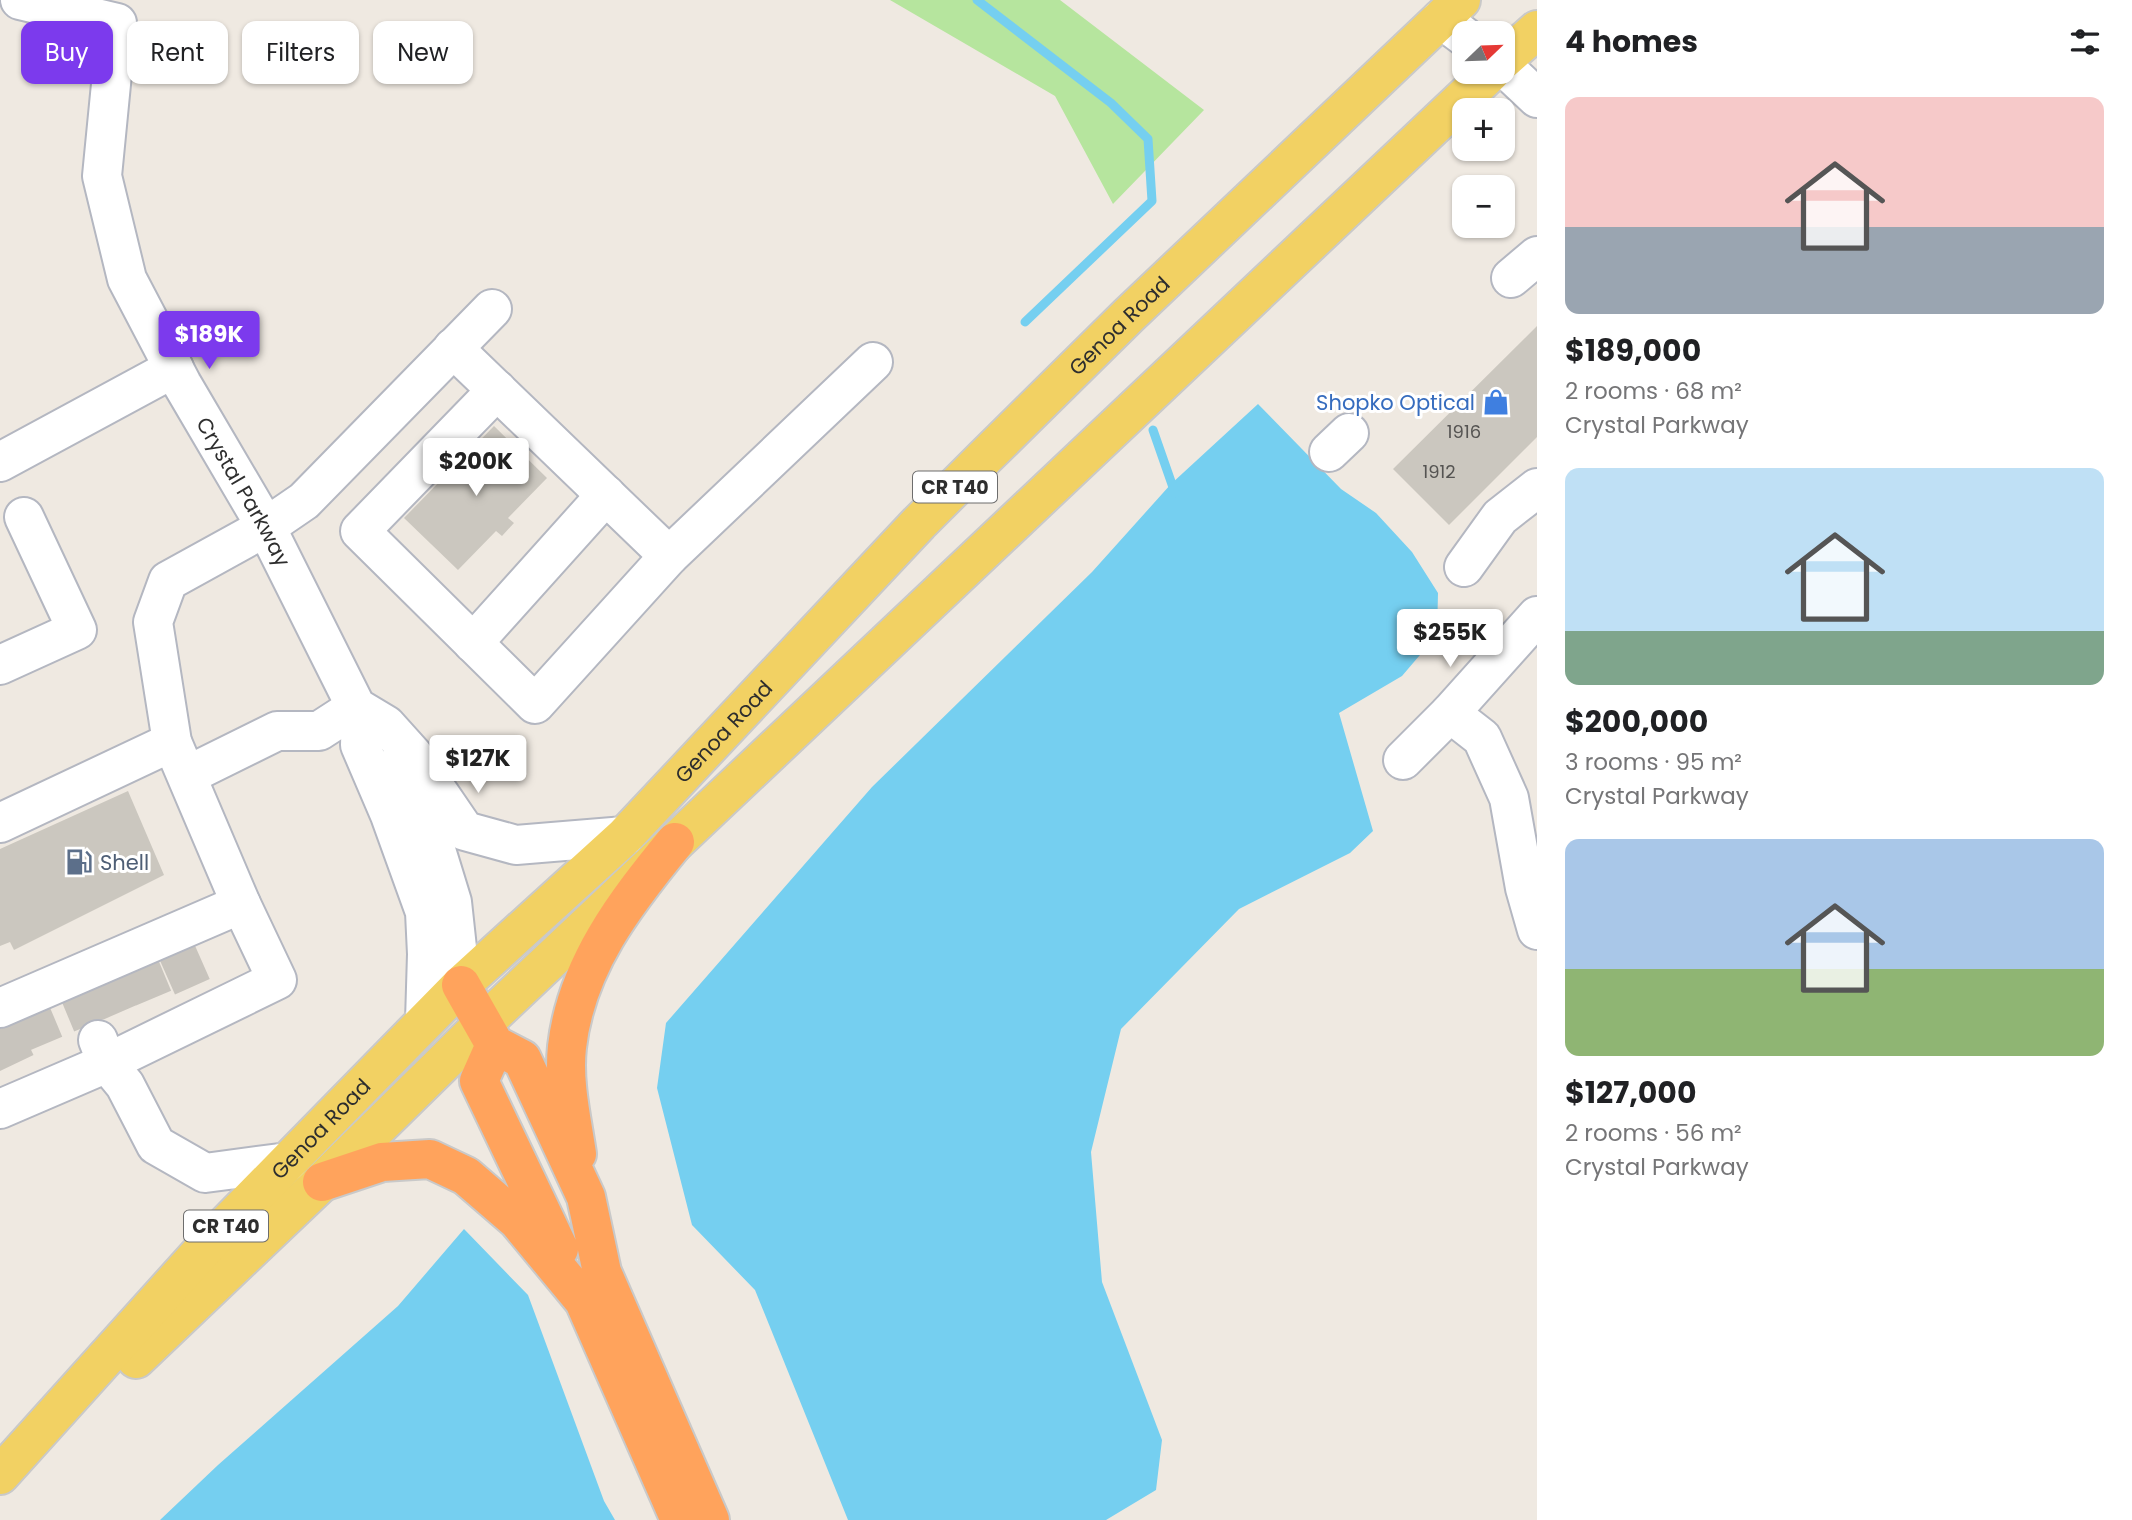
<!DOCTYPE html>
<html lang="en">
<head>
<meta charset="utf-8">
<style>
  :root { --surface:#fff; --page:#f6f6f6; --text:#202124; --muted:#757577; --accent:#7c3aed }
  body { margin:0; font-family:Poppins,sans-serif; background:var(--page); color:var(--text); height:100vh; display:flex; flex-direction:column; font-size:26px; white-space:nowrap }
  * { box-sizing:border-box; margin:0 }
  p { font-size:23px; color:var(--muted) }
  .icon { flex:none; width:38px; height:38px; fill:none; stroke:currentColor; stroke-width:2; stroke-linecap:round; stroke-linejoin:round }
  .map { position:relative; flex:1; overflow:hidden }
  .sheet { display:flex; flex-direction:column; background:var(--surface); width:595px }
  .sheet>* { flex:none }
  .guide { position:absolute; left:21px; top:21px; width:665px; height:63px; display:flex; gap:14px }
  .needle { width:46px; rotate:67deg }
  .buttons { position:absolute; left:1452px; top:21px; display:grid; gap:14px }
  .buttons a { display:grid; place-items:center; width:63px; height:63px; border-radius:14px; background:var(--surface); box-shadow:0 2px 5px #0004; font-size:35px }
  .price { position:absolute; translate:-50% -60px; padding:0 16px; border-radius:7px; background:#fff; color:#222; font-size:23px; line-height:46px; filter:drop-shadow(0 2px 4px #0008) }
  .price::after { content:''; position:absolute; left:50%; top:42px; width:21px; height:16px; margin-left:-10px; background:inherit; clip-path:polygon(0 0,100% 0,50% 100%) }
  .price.current { background:var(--accent); color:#fff }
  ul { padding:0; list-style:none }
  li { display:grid; align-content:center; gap:14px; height:371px; padding:0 28px }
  li span { display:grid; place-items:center; height:217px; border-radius:14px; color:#555 }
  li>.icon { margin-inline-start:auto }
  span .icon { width:126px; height:126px; fill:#fffc; stroke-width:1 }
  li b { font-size:30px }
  h2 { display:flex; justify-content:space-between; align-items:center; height:84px; padding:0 28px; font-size:30px }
  .chip { padding:0 24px; border-radius:14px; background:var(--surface); box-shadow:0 2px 5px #0004; font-size:24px; line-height:63px }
  .chip.current { background:var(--accent); color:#fff }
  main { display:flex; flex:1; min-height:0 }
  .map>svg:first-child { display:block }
</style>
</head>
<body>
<main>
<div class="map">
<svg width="1537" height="1520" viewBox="0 0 1537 1520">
  <rect width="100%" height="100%" fill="#efe9e1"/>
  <path fill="#b6e59e" d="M890 0H1060L1204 110 1113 204 1055 96Z"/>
  <path fill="#75cff0" d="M1258 404 1341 489 1376 513 1412 552 1438 593 1437 635 1402 676 1339 713 1373 831 1350 853 1239 909 1121 1029 1091 1152 1102 1282 1162 1440 1156 1490 1106 1520H848L755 1290 692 1225 657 1088 666 1023 872 787 1092 572 1171 484Z
    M464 1229 528 1295 604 1501 615 1520H160L218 1465 398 1306Z"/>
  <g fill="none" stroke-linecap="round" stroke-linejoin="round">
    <path stroke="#75cff0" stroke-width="9" d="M977 0 1111 103 1148 139 1152 201 1025 322
      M1153 430 1175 493"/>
  </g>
  <path fill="#cbc7bf" d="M1537 326V437L1449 525 1393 469Z
    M494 426 547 478 508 518 514 523 502 536 496 531 458 570 404 518Z
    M128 791 164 875 14 950 10 942 0 946V849Z"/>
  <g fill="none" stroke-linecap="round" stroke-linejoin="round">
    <path stroke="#c8c4bd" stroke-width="38" stroke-dasharray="38 19" stroke-linecap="butt" d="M177 952 196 995
      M139 963 161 1016
      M106 977 128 1028
      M77 989 98 1039
      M30 1009 51 1059
      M0 1029 21 1073"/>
    <g stroke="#b4b7c1" stroke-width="42">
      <g id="minor">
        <path id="s1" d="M20 0 117 23 102 176 127 279 182 384 266 527 356 707 386 725 413 755 465 831 516 845 625 836"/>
        <path d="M1441 19 1465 37"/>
        <path d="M1503 66 1537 98"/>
        <path d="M1511 278 1537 256"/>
        <path d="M453 348 669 556"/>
        <path d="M497 390 360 531 535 704 669 556 873 362"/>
        <path d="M1329 452 1349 433"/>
        <path d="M0 462 174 368"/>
        <path d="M1464 567 1500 517 1537 488"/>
        <path d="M473 643 606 495"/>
        <path d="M0 665 77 630 24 517"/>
        <path d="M361 711 360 745 390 815 425 912 427 954 425 1021"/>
        <path d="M1450 713 1482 738 1509 798 1525 888 1537 930"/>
        <path d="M1403 760 1450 713 1537 616"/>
        <path d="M399 762 433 840 452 902 461 985"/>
        <path d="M188 775 277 731H319L356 707"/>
        <path d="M0 823 172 742"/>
        <path d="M0 1008 241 904"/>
        <path d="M98 1040 107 1063 125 1085 156 1145 205 1173 288 1162"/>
        <path d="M0 1109 107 1063 277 980 241 904 172 742 153 622 168 581 266 527 304 501 492 309"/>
      </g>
    </g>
    <g stroke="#c9c9c9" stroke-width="42">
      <g id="major">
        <path d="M1503 60 1537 30"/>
        <path d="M136 1359 322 1182 487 1020 1491 72"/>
        <path id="s2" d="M0 1475 220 1231 461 985 625 836 919 523 985 457 1129 315 1461 0"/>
      </g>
    </g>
    <g stroke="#c9c9c9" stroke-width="42">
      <path id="highway" d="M461 985 495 1045 522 1059 586 1197 602 1272 710 1520
        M495 1045 479 1081 559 1249
        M577 1154C572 1120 563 1082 567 1047 576 966 625 903 675 842
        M322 1182 382 1162 430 1159 466 1176 517 1220 584 1301 680 1520"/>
    </g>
    <use href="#minor" stroke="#fff" stroke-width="38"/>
    <use href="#major" stroke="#f2d163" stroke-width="38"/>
    <use href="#highway" stroke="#ffa35c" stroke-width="38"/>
  </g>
  <defs>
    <g id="shop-bare" transform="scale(2.1)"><path d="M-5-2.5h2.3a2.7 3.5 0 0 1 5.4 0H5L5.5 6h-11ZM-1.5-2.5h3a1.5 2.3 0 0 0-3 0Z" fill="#3f7fe0" stroke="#fff" stroke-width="2.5" paint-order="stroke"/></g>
    <g id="fuel-bare" transform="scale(2.1)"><path d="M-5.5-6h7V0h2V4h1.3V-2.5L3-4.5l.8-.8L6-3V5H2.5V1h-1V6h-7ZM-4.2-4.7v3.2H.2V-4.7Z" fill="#5c6f8a" stroke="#fff" stroke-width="2.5" paint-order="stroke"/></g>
  </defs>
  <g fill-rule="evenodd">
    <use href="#shop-bare" x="1496" y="402"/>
    <use href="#fuel-bare" x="79" y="862"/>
  </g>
  <g text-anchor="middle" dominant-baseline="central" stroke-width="6" stroke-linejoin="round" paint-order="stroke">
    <g font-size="18" fill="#555452">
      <text x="1464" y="431">1916</text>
      <text x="1439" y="471">1912</text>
    </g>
    <g fill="#fff" stroke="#6d6d6d" stroke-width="2">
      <rect x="913" y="471.5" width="84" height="31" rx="5"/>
      <rect x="184" y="1210.5" width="84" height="31" rx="5"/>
    </g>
    <g font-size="19" font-weight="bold" fill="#2e2e2e">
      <text x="955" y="487">CR T40</text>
      <text x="226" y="1226">CR T40</text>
    </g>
    <g font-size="21" fill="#2e2e2e" stroke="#fff">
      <text stroke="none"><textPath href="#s2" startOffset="1605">Genoa Road</textPath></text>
      <text stroke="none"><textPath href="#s1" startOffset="602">Crystal Parkway</textPath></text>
      <text stroke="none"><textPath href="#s2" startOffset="1038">Genoa Road</textPath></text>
      <text stroke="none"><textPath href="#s2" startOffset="472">Genoa Road</textPath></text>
    </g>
    <g font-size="21" fill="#366cbe" stroke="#fff" text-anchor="end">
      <text x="1475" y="402">Shopko Optical</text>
    </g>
    <g font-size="21" fill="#4e5e75" stroke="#fff" text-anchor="start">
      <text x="100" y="862">Shell</text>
    </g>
  </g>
</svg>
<div class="buttons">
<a><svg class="needle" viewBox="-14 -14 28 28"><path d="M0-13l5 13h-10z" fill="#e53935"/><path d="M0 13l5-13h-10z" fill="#757577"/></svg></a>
<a>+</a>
<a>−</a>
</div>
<b class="price current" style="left:209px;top:371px">$189K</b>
<b class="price" style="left:476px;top:498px">$200K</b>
<b class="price" style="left:1450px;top:669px">$255K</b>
<b class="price" style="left:478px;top:795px">$127K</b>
<div class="guide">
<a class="chip current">Buy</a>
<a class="chip">Rent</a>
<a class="chip">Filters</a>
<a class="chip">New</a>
</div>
</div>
<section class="sheet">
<h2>4 homes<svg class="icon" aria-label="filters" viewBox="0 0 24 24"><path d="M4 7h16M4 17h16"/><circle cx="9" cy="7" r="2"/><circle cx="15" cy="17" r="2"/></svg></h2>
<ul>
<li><span style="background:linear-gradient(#f6c9c9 60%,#9aa5b1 0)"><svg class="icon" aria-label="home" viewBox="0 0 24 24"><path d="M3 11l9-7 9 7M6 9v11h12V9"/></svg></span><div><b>$189,000</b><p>2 rooms · 68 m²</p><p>Crystal Parkway</p></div></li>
<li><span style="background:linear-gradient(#bfe0f5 75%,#7fa58c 0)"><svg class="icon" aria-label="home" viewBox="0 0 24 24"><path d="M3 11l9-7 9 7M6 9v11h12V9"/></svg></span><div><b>$200,000</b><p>3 rooms · 95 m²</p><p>Crystal Parkway</p></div></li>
<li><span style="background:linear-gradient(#a9c7e8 60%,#8fb573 0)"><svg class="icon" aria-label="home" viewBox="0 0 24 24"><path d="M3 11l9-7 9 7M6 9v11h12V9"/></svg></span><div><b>$127,000</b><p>2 rooms · 56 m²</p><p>Crystal Parkway</p></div></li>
</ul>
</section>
</main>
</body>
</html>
